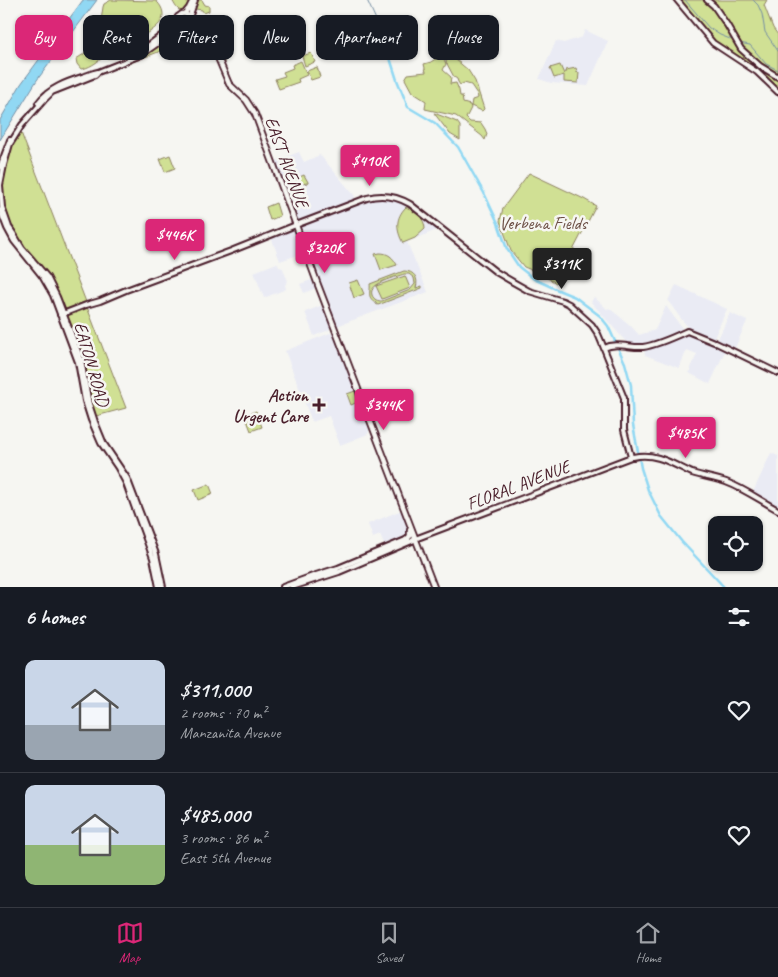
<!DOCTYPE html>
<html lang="en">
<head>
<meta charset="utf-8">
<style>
  :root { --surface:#171b24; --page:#20242c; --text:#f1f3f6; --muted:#9ea1a6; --line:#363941; --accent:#db2777 }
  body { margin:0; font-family:Caveat,sans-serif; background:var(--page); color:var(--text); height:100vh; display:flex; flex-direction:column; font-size:19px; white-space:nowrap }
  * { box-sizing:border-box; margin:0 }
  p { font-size:16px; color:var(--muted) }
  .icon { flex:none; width:28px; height:28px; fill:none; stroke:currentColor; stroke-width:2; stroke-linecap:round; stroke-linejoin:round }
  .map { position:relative; height:587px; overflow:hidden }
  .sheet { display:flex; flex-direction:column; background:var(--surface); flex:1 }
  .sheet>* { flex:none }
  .top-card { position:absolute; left:15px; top:15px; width:500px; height:45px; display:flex; gap:10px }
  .fabs { position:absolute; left:708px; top:516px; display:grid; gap:10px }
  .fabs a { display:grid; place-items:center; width:55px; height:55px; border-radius:10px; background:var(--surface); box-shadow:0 1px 4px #0004; font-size:25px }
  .price { position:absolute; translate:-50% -42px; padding:0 11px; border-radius:5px; background:var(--accent); color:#fff; font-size:16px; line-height:32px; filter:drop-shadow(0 1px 2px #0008) }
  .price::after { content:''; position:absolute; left:50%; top:30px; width:15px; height:11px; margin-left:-8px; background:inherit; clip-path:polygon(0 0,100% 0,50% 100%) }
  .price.selected { background:#222; color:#fff }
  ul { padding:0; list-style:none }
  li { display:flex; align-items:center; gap:15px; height:125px; padding:0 25px }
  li+li { border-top:1px solid var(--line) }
  li span { display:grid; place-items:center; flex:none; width:140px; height:100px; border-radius:10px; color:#555 }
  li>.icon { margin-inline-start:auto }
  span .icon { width:60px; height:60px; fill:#fffc; stroke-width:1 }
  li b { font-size:21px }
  h2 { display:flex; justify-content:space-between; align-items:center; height:60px; padding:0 25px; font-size:21px }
  .tag { padding:0 18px; border-radius:10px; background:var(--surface); box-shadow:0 1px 4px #0004; font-size:18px; line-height:45px }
  .tag.selected { background:var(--accent); color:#fff }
  .tab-bar { display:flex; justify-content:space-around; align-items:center; height:70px; border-top:1px solid var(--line); background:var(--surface); font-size:14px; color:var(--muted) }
  .tab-bar a { display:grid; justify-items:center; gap:2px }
  .tab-bar .selected { color:var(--accent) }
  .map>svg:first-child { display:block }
</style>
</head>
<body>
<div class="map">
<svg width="778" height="587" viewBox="0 0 778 587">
  <rect width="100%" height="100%" fill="#f6f6f2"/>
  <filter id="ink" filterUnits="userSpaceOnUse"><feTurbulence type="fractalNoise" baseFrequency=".02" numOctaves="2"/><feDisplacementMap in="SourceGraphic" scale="10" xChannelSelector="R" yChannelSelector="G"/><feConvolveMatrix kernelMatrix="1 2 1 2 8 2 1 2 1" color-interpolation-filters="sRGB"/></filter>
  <g filter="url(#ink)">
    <path fill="#eaebf4" d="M585 30 608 41 588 86 551 83 539 79 556 41 564 43 582 37Z
      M299 152 304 162 320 155 354 195 355 198 354 200 298 221 292 201 276 161Z
      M382 197 391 199 403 203 414 209 439 229 407 242 428 292 337 326 299 226 368 199Z
      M295 229 304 253 280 261 271 237Z
      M277 263 279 267 283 268 284 272 288 281 285 285 286 289 264 298 254 272Z
      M314 279 316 288 304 293 300 284Z
      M676 285 727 309 713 340H711L689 328 682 320 668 301Z
      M594 297 607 309 609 308 630 325 639 335 655 330 666 306 682 328 681 331V333L643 345 628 344 591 302Z
      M323 305 331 326 329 330 314 336 305 312Z
      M730 313 747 321 734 350 718 343 717 341Z
      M330 333 333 334 336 336 370 428 368 434 340 445 329 416 312 422 285 351Z
      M682 336H691L725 351 710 384 689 373 697 354 687 350 679 368 645 355 644 349Z
      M771 453 778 456V509L753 492Z
      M402 510 409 532 408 537 385 547 380 535 373 538 368 524Z"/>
    <path fill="#d0e094" stroke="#8d8060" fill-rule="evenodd" d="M111 0 156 1C161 5 165 13 162 20 158 29 134 42 125 46L121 56 116 58H102C96 63 89 68 81 69L77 64 76 59 84 54 88 45 100 28 103 7 104 4Z
      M172 0H191L189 5 184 12C177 11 175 5 172 0Z
      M198 0H202L205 5 209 6V11L204 13 202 10 195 9Z
      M681 0H767L764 5 773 28 778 35V89L773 86 761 72 715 42 709 36Z
      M184 28 192 31 186 36 189 40 130 63C139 58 149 53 158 47 167 41 174 30 184 28Z
      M216 38 220 39 227 47 223 49 224 63 221 52 213 40Z
      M311 53 315 62 305 66 302 56Z
      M449 54 468 70 475 81 484 109 482 111 471 106 472 100 478 98 477 94 471 85 464 83 460 85 458 82 457 79 454 77 446 62Z
      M438 57H443L446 64 443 70 451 77 450 84 456 83 459 90 460 96H462L463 103 470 105 471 108 466 118 470 122 481 123 485 129 487 134 485 140 482 136 456 116 425 109 426 101 412 92 405 79 408 74 426 72 424 64 431 62Z
      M301 61 307 75 298 79 299 82 279 89 275 79 285 76 283 72 293 68 292 65Z
      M560 65 564 74 565 72H567L566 70 576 68 577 71 576 72 579 73 578 83 564 82V75L554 78 550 68Z
      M317 67 320 77 311 80 307 71Z
      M434 113 457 122 460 126V140L450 134Z
      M20 130 86 302 83 305 66 312 63 311 56 291 15 236 8 221 3 203 2 183 5 162Z
      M170 155 175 168 165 172 160 159Z
      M529 173 584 199 596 206 556 283 539 273 524 267 511 251 500 221 503 208Z
      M304 175 308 182V183L299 184 300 186 294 188 291 181Z
      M276 203 280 216 270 220 266 207Z
      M406 207C415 211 425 218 425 229L415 238 403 243C396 230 395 218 406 207Z
      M380 253C388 253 393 257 397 265L381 270 375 254Z
      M404 271C414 271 419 278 416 288L422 286V288L378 305 376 304V303C366 296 371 293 370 284ZM404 274H409L414 278 415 284 410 290 382 301C378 301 374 300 372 295 368 283 396 277 404 274Z
      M405 276 410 288 382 299 376 286Z
      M358 280 364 294 354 298 349 283Z
      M87 307 126 408 96 416 92 411 84 366 66 317 67 314Z
      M355 391 358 402 351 405 347 394Z
      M256 411 262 427 251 431 245 415Z
      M209 484 213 494 198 500 194 490Z"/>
    <path fill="#91d8f3" stroke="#758ea3" d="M83 0H97L37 80 0 140V120L21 84Z"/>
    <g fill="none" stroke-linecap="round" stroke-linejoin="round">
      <path stroke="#758ea3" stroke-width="1" d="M367 0 382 33
        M685 0 709 28 720 35 735 41
        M753 0 758 5 762 14 765 32 778 51
        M739 43 750 45 766 64 778 70"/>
      <path stroke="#91d8f3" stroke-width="2.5" d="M382 33 397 80 408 107 435 123 458 147 484 193 498 223 507 249 519 267 534 279 558 290 575 297 600 316 608 326 625 363 631 385 633 425 641 468 648 490 661 516 682 542 724 587"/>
      <g stroke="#4a1f2b" stroke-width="8">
        <path id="tertiary" d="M677 0 713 43 757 72 778 92
          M707 0 714 6 727 25 741 49 760 66 778 77
          M184 14 189 8 193 0
          M189 18 195 0
          M136 55 170 29 178 17
          M98 72 95 75 52 92 44 100 22 125 10 144 4 165 0 185 2 207 9 227 13 233 22 248 47 277 57 297 81 359 89 404 95 422 104 444 127 478 156 554 163 587
          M38 103C51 85 74 80 94 73L98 72 141 55 165 38 176 27 183 24
          M0 167 10 140
          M0 210 7 228 14 241 42 276 53 295 78 362 85 401 91 420 101 443 118 468 125 481 153 558 159 587
          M60 315 86 305 100 301 126 290 231 251 296 225 367 198C382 194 396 196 410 204L496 272 513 282 529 291 563 301 569 304 592 325 598 334 601 341 624 398V430L631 457 415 539 412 541 339 572 292 587
          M604 348C617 342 630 348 643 347 657 345 674 337 687 331L714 342 778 373
          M633 457C657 452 672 464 692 473 704 477 715 478 726 482 745 489 761 501 778 510
          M283 587 313 576 338 568 408 539"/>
      </g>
      <g stroke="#4a1f2b" stroke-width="8">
        <path id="secondary" d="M188 21 202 32 213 46 229 84 246 100 255 114 318 285 434 587
          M188 21V18L186 14H182L178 17C178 25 189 27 195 30
          M406 540 410 536V530"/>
      </g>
      <use href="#tertiary" stroke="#f6f6f2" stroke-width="4"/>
      <use href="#secondary" stroke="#f6f6f2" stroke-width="4.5"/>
    </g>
  </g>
  <path fill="#4a1f2b" stroke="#f6f6f2" stroke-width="2" d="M316.5 397.5h5v5h5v5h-5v5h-5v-5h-5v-5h5z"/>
  <g text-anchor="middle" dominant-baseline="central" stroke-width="5" stroke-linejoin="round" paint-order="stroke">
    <g font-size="18" fill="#4a1f2b" stroke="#f6f6f2">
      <text transform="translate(287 162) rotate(70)">EAST AVENUE</text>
      <text transform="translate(92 364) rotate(74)">EATON ROAD</text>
      <text transform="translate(518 485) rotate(-21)">FLORAL AVENUE</text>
    </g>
    <g font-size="18" fill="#6c4f45" stroke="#f6f6f2">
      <text x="543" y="223">Verbena Fields</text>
    </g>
    <g font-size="18" font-weight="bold" fill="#4a1f2b" stroke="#f6f6f2" text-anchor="end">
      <text x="308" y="395">Action<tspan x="308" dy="21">Urgent Care</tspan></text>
    </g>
  </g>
</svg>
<div class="fabs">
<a><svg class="icon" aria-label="locate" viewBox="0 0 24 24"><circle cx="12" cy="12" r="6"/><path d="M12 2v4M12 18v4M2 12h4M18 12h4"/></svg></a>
</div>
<b class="price" style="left:370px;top:187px">$410K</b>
<b class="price" style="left:175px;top:261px">$446K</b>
<b class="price" style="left:325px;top:274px">$320K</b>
<b class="price selected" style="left:562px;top:290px">$311K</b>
<b class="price" style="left:384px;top:431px">$344K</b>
<b class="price" style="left:686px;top:459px">$485K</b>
<div class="top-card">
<a class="tag selected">Buy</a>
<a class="tag">Rent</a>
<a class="tag">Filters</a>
<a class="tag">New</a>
<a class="tag">Apartment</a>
<a class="tag">House</a>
</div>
</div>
<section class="sheet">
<h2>6 homes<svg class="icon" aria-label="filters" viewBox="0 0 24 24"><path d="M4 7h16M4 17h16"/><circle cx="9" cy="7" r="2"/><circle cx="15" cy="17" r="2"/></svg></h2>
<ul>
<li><span style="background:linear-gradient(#c9d6e8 65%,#9aa5b1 0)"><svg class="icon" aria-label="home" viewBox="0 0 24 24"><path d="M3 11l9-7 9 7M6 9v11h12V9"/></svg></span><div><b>$311,000</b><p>2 rooms · 70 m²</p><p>Manzanita Avenue</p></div><svg class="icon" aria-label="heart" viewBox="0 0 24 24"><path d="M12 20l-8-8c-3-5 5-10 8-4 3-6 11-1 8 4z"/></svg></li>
<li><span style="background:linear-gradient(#c9d6e8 60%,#8fb573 0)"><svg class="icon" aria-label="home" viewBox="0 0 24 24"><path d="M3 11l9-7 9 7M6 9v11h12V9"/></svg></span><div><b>$485,000</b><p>3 rooms · 86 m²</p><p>East 5th Avenue</p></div><svg class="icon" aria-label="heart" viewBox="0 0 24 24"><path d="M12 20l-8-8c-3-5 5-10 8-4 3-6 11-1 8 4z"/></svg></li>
</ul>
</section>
<nav class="tab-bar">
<a class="selected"><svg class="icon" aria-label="map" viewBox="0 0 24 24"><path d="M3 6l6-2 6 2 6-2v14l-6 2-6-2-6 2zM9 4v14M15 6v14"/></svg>Map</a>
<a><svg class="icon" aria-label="saved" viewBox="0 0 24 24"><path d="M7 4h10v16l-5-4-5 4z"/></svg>Saved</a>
<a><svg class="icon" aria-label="home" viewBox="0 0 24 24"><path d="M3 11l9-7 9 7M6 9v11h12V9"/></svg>Home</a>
</nav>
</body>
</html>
